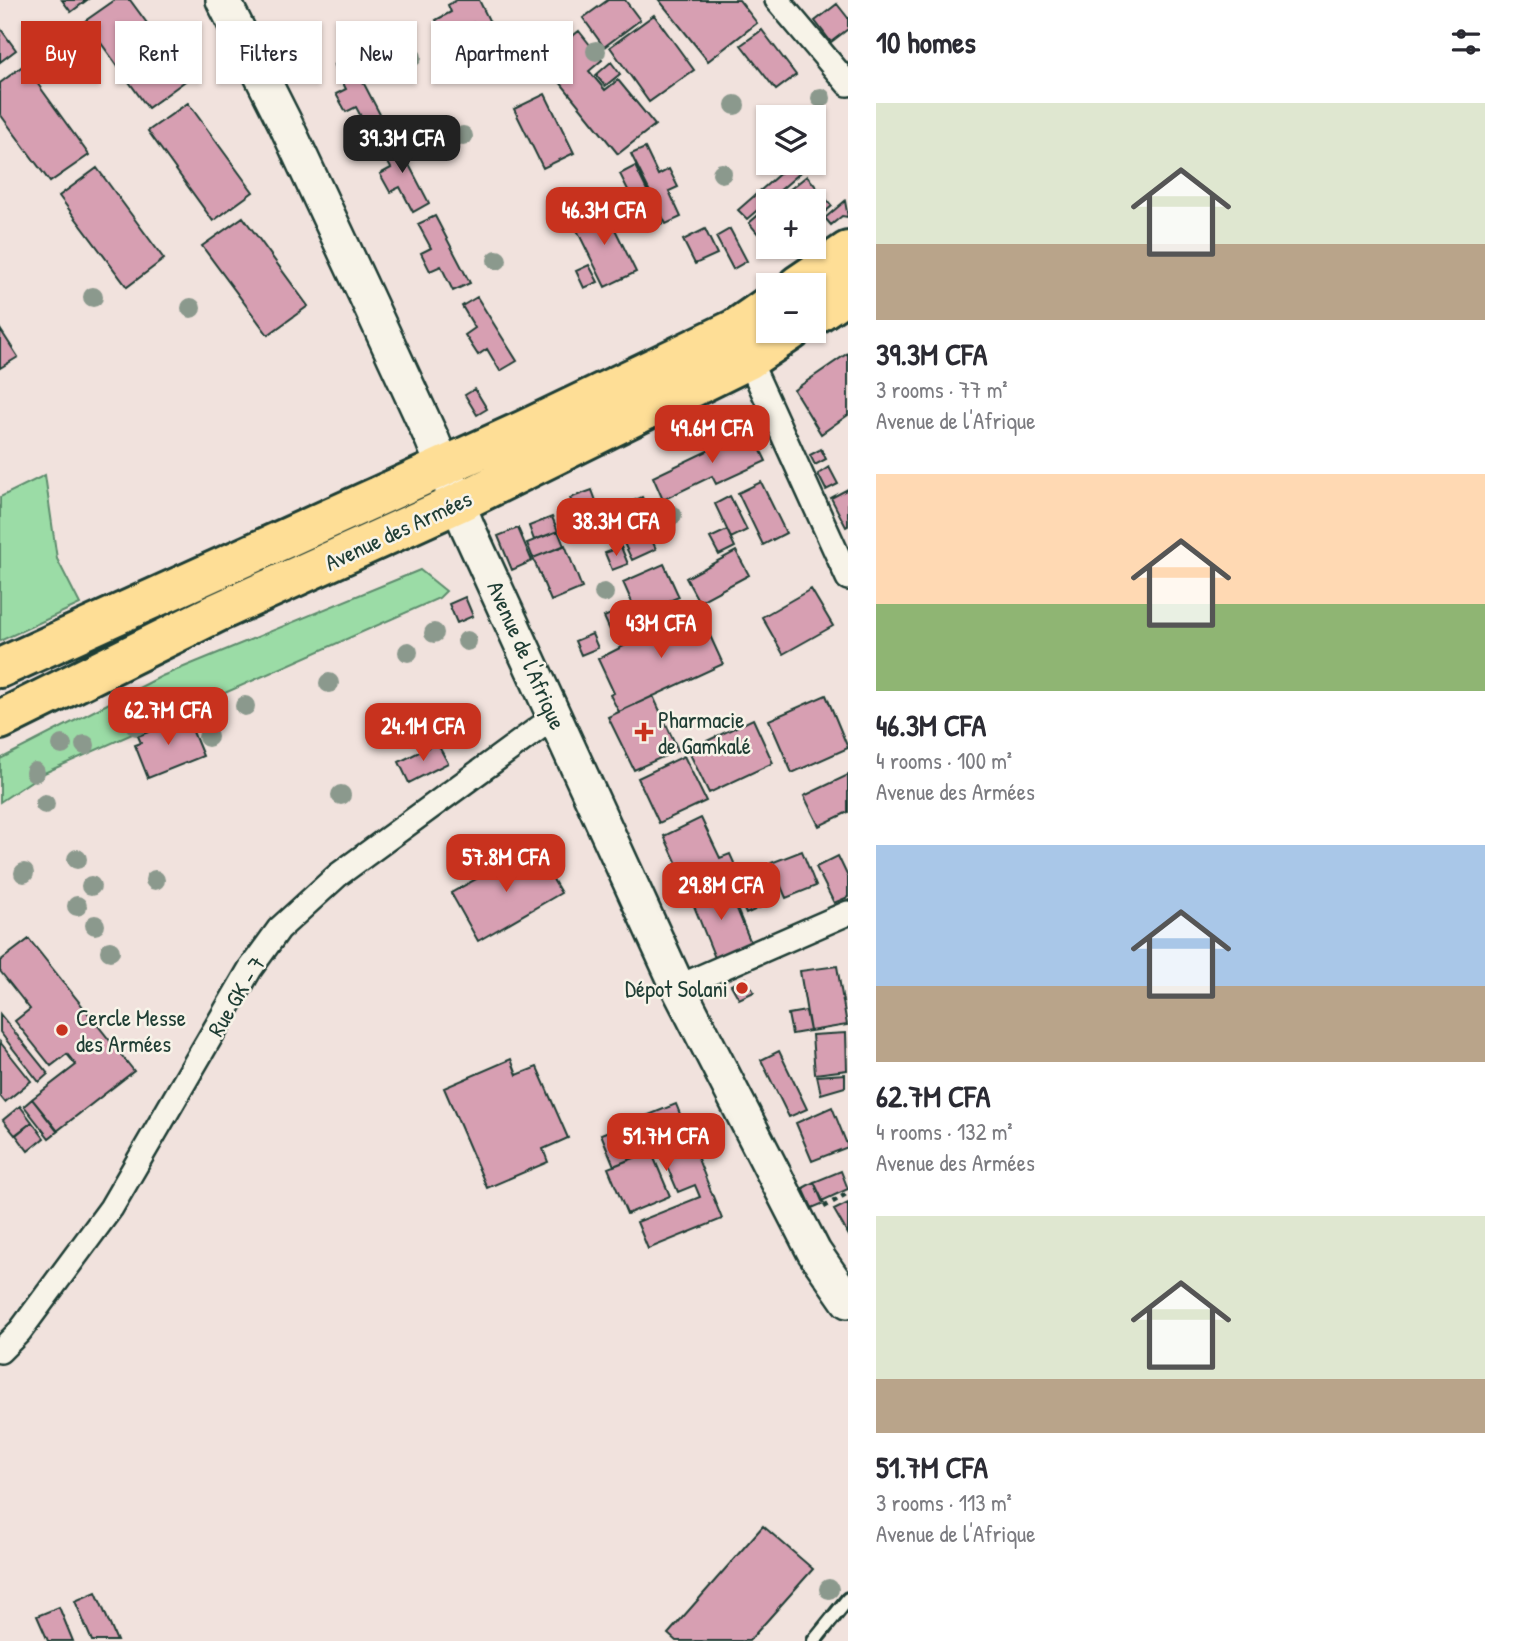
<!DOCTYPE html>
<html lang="en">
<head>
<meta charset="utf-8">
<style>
  :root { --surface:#fff; --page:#f7f7f7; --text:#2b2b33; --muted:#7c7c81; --accent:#c8321e }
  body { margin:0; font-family:"Patrick Hand",sans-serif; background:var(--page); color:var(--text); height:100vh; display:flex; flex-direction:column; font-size:26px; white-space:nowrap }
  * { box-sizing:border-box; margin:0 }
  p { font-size:23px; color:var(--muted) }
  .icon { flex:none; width:38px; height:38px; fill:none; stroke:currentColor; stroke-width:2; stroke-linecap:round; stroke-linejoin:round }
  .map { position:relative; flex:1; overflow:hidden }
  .details { display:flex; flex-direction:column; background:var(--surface); width:665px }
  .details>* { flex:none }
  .hud { position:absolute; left:21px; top:21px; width:665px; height:63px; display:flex; gap:14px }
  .tools { position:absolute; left:756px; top:105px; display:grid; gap:14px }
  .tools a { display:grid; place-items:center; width:70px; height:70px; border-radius:0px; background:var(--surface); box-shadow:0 2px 5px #0004; font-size:35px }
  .price { position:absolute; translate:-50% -60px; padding:0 16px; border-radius:14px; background:var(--accent); color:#fff; font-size:23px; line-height:46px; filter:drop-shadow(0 2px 4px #0008) }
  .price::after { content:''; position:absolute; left:50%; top:42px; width:21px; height:16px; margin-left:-10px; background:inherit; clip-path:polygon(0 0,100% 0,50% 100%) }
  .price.selected { background:#222; color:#fff }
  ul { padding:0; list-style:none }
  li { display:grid; align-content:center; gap:14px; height:371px; padding:0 28px }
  li span { display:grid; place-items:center; height:217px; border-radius:0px; color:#555 }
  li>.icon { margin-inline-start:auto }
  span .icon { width:126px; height:126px; fill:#fffc; stroke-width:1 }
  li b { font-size:30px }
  h2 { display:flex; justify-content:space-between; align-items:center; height:84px; padding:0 28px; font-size:30px }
  .tag { padding:0 24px; border-radius:0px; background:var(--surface); box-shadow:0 2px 5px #0004; font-size:24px; line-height:63px }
  .tag.selected { background:var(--accent); color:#fff }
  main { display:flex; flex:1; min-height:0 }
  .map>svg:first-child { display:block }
</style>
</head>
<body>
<main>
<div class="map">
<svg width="848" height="1641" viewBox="0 0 848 1641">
  <rect width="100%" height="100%" fill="#f1e2dd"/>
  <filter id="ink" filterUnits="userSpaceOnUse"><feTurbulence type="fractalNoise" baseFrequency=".0143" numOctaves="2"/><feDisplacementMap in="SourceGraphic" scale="14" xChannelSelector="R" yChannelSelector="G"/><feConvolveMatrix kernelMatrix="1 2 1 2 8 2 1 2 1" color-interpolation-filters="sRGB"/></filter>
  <g filter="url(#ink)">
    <path fill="#9bdca6" stroke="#5d8c6d" stroke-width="2" d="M45 475 57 559 80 604 0 641V497Z
      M420 570 446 591 439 598 42 774 0 802V759L162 676Z"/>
    <path fill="#d79fb2" stroke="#1f3d34" stroke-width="2" fill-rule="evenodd" d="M62 0H87L71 12Z
      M115 0H130L188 79 148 108 85 21Z
      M457 0H479L504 51 461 71 436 20 451 12 448 5ZM473 23 479 36 468 41 462 29Z
      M608 0H625L640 20 604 47 583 18Z
      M659 0H739L757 23 708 61Z
      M837 4 848 18V29L831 42 815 21Z
      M654 15 694 70 649 102 610 47Z
      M0 28 16 50 0 62Z
      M762 30 796 75 776 90 741 45Z
      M579 31 602 60 589 71 605 90 618 80 655 125 618 154 542 60Z
      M350 57 385 124 369 132 356 107 346 112 336 94 346 89 334 65Z
      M611 62 620 74 605 86 596 75Z
      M24 65 89 155 50 182 0 114V83Z
      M545 94 574 153 543 168 514 109Z
      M188 103 253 192 213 221 148 131Z
      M394 136 429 203 413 212 400 187 390 192 380 174 391 168 378 145Z
      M645 148 658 175 669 169 678 187 669 191 681 217 666 224 631 154Z
      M792 163 800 173 747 219 738 210Z
      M635 166 663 223 648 230 620 174Z
      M97 168 164 259 127 287 59 196Z
      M807 176 832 206 814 221V201H775Z
      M845 201 848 217 842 216 831 225 825 218Z
      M604 207 636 272 605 287 573 222Z
      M768 207V246L749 223Z
      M435 216 470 283 453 291 441 266 430 271 421 253 431 248 418 224Z
      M243 217 308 306 268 335 202 246Z
      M705 229 717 254 695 264 683 240Z
      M730 229 747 261 733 269 716 237Z
      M589 265 598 282 584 288 576 271Z
      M477 297 517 361 500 371 487 349 478 355 465 335 475 328 462 306Z
      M0 329 18 357 0 368Z
      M848 353V415L821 434 794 390Z
      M475 389 487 409 477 415 465 395Z
      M751 430 766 461 716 484 712 476 663 500 653 477Z
      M821 449 826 459 815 465 810 455Z
      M829 467 838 484 826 490 818 474Z
      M761 482 786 533 763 545 738 493Z
      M848 489V526L846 527 831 498Z
      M592 490 599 509 578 518 570 498Z
      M730 496 747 530 731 538 715 504Z
      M642 497 651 518 643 521 656 549 632 560 609 512Z
      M552 517 558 531 534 540 529 526Z
      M518 528 532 561 512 570 498 536Z
      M727 530 735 547 719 555 710 538Z
      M558 531 564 546 533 558 527 543Z
      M565 545 582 588 551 601 533 558Z
      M621 547 628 564 612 570 605 553Z
      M736 551 749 575 699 602 686 578Z
      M664 564 679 597 637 614 623 582Z
      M811 589 833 626 783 654 762 617Z
      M465 597 473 616 457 623 449 604Z
      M696 605 723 664 619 712 610 695 614 693 598 659 673 621 671 617Z
      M629 606 638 629 614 639 604 617Z
      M592 634 598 648 581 655 575 641Z
      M826 695 848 748 792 773 769 720Z
      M653 696 678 750 634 770 608 717Z
      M187 717 203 756 148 778 135 745 141 743 138 736Z
      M753 719 773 763 709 793 688 750Z
      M437 743 448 763 409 783 399 762Z
      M684 756 706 801 659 823 638 778Z
      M848 775V812L819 826 804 796Z
      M701 818 720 858 730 854 739 874 692 896 664 836Z
      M534 847 561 893 478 941 451 893Z
      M802 851 816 886 786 898 771 863Z
      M838 856 848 877V897L834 903 816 867Z
      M764 867 779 899 746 914 731 882Z
      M728 887 751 943 715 958 692 901Z
      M29 939 134 1071 57 1131 32 1099 76 1065 67 1054 51 1066 15 1021 30 1009 0 971V961Z
      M837 966 847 1025 810 1031 800 971Z
      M746 978 754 992 739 999 731 985Z
      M806 1011 810 1031 792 1034 788 1014Z
      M0 1014 48 1074 39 1082 0 1032Z
      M846 1033 847 1070 815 1074 812 1035Z
      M0 1042 31 1081 5 1102 0 1096Z
      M779 1051 807 1109 789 1117 761 1060Z
      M511 1059 517 1075 537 1067 568 1138 543 1149 548 1162 487 1188 444 1088Z
      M845 1074V1087L821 1094 817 1076Z
      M32 1099 58 1131 49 1138 24 1106Z
      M676 1104 722 1219 648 1249 637 1222 700 1197 695 1185 678 1192 663 1157 680 1150 677 1141 614 1166 601 1134Z
      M20 1106 32 1122 15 1135 3 1120Z
      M832 1107 848 1147 812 1161 796 1123Z
      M32 1122 44 1138 28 1151 16 1135Z
      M651 1151 670 1196 627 1214 608 1168Z
      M841 1171 848 1189 822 1201 814 1182Z
      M814 1182 824 1203 812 1208 803 1188Z
      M848 1203V1234L834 1210Z
      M763 1526 813 1569 749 1641H676L668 1634Z
      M96 1592 117 1641H92L75 1601Z
      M59 1607 73 1641H48L37 1616Z"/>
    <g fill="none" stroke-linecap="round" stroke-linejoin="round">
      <g stroke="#1f3d34" stroke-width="18">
        <path id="service" d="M814 1641 848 1599"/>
      </g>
      <g stroke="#1f3d34" stroke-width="28">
        <path id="minor" d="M777 0 848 84
          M744 349 848 578
          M678 987 848 913
          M0 1351 20 1331 111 1208 250 969 279 929 338 875 554 717"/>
      </g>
      <g stroke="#1f3d34" stroke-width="38">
        <path id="secondary" d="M223 0 285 123 365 294 432 439 468 528 678 987 814 1252 848 1301"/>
      </g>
      <g stroke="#1f3d34" stroke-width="44">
        <path id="trunk" d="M798 285 848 251
          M814 315 848 292
          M0 668 524 430 735 329 768 306
          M0 720 218 612 458 503 748 360 791 331"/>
      </g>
      <path stroke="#1f3d34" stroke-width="4.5" stroke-dasharray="5 5" stroke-linecap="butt" d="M824 1207 848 1193"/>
      <use href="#service" stroke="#f7f3e8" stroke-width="12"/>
      <use href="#minor" stroke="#f7f3e8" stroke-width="23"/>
      <use href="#secondary" stroke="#f7f3e8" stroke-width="33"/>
      <use href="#trunk" stroke="#fede96" stroke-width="38"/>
    </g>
    <g fill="#8b998d">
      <circle cx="596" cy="51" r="10"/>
      <circle cx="412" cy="57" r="10"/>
      <circle cx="821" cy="98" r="10"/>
      <circle cx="735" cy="105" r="10"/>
      <circle cx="463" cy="136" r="10"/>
      <circle cx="722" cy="173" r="10"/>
      <circle cx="497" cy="260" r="10"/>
      <circle cx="93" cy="297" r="10"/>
      <circle cx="191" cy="308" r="10"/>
      <circle cx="672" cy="515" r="10"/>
      <circle cx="604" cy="593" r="10"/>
      <circle cx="434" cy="633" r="10"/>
      <circle cx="467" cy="641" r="10"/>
      <circle cx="408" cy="652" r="10"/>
      <circle cx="329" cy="683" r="10"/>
      <circle cx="245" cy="706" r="10"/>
      <circle cx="136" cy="726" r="10"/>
      <circle cx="208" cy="737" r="10"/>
      <circle cx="62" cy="745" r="10"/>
      <circle cx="85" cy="745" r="10"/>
      <circle cx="35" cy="772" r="10"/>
      <circle cx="341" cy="795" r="10"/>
      <circle cx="45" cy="804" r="10"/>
      <circle cx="77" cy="859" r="10"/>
      <circle cx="24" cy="873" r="10"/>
      <circle cx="155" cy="880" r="10"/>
      <circle cx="91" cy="886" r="10"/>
      <circle cx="77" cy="906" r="10"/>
      <circle cx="95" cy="925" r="10"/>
      <circle cx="110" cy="951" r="10"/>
      <circle cx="829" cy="1589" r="10"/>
    </g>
  </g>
  <g fill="#c8321e" stroke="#f7f3e8" stroke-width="2.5">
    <path d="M640.5 721.5h7v7h7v7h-7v7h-7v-7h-7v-7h7z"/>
    <circle cx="742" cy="988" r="7"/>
    <circle cx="62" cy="1030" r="7"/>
  </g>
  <g text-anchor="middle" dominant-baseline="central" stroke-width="5" stroke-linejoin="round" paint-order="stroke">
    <g font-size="23" fill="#1f3d34" stroke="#f7f3e8">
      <text transform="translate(398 530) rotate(-25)">Avenue des Armées</text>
      <text transform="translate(527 655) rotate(66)">Avenue de l'Afrique</text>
      <text transform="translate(236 996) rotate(-59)">Rue GK - 7</text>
    </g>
    <g font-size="23" fill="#1f3d34" stroke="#f7f3e8" text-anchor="start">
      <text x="658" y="719">Pharmacie<tspan x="658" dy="26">de Gamkalé</tspan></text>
      <text x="728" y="988" text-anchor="end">Dépot Solani</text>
      <text x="76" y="1017">Cercle Messe<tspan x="76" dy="26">des Armées</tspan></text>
    </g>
  </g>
</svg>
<div class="tools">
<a><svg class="icon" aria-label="layers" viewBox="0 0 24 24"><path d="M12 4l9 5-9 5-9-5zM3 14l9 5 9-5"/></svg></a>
<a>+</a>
<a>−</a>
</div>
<b class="price selected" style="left:402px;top:175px">39.3M CFA</b>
<b class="price" style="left:604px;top:247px">46.3M CFA</b>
<b class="price" style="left:712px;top:465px">49.6M CFA</b>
<b class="price" style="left:616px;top:558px">38.3M CFA</b>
<b class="price" style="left:661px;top:660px">43M CFA</b>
<b class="price" style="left:168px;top:747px">62.7M CFA</b>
<b class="price" style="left:423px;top:763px">24.1M CFA</b>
<b class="price" style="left:506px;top:894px">57.8M CFA</b>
<b class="price" style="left:721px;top:922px">29.8M CFA</b>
<b class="price" style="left:666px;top:1173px">51.7M CFA</b>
<div class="hud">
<a class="tag selected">Buy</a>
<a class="tag">Rent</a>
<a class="tag">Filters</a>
<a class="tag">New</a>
<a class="tag">Apartment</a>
</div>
</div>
<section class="details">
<h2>10 homes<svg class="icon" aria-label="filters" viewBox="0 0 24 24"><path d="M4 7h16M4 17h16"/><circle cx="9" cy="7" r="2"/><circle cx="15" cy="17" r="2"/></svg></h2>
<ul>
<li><span style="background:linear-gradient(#dfe7d0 65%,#b9a48a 0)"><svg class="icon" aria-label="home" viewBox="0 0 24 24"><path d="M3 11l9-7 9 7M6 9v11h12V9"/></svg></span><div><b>39.3M CFA</b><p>3 rooms · 77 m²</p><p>Avenue de l'Afrique</p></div></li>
<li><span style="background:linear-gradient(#ffd9b3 60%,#8fb573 0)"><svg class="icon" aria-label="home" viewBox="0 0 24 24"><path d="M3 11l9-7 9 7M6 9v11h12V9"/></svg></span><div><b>46.3M CFA</b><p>4 rooms · 100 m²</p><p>Avenue des Armées</p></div></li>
<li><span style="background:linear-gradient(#a9c7e8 65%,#b9a48a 0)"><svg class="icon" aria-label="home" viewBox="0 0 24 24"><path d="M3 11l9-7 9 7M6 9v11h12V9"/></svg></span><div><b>62.7M CFA</b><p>4 rooms · 132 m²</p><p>Avenue des Armées</p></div></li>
<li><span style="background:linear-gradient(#dfe7d0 75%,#b9a48a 0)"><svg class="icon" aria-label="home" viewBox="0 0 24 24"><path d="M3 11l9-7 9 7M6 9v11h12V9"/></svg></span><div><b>51.7M CFA</b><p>3 rooms · 113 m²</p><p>Avenue de l'Afrique</p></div></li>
</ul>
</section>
</main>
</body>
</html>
